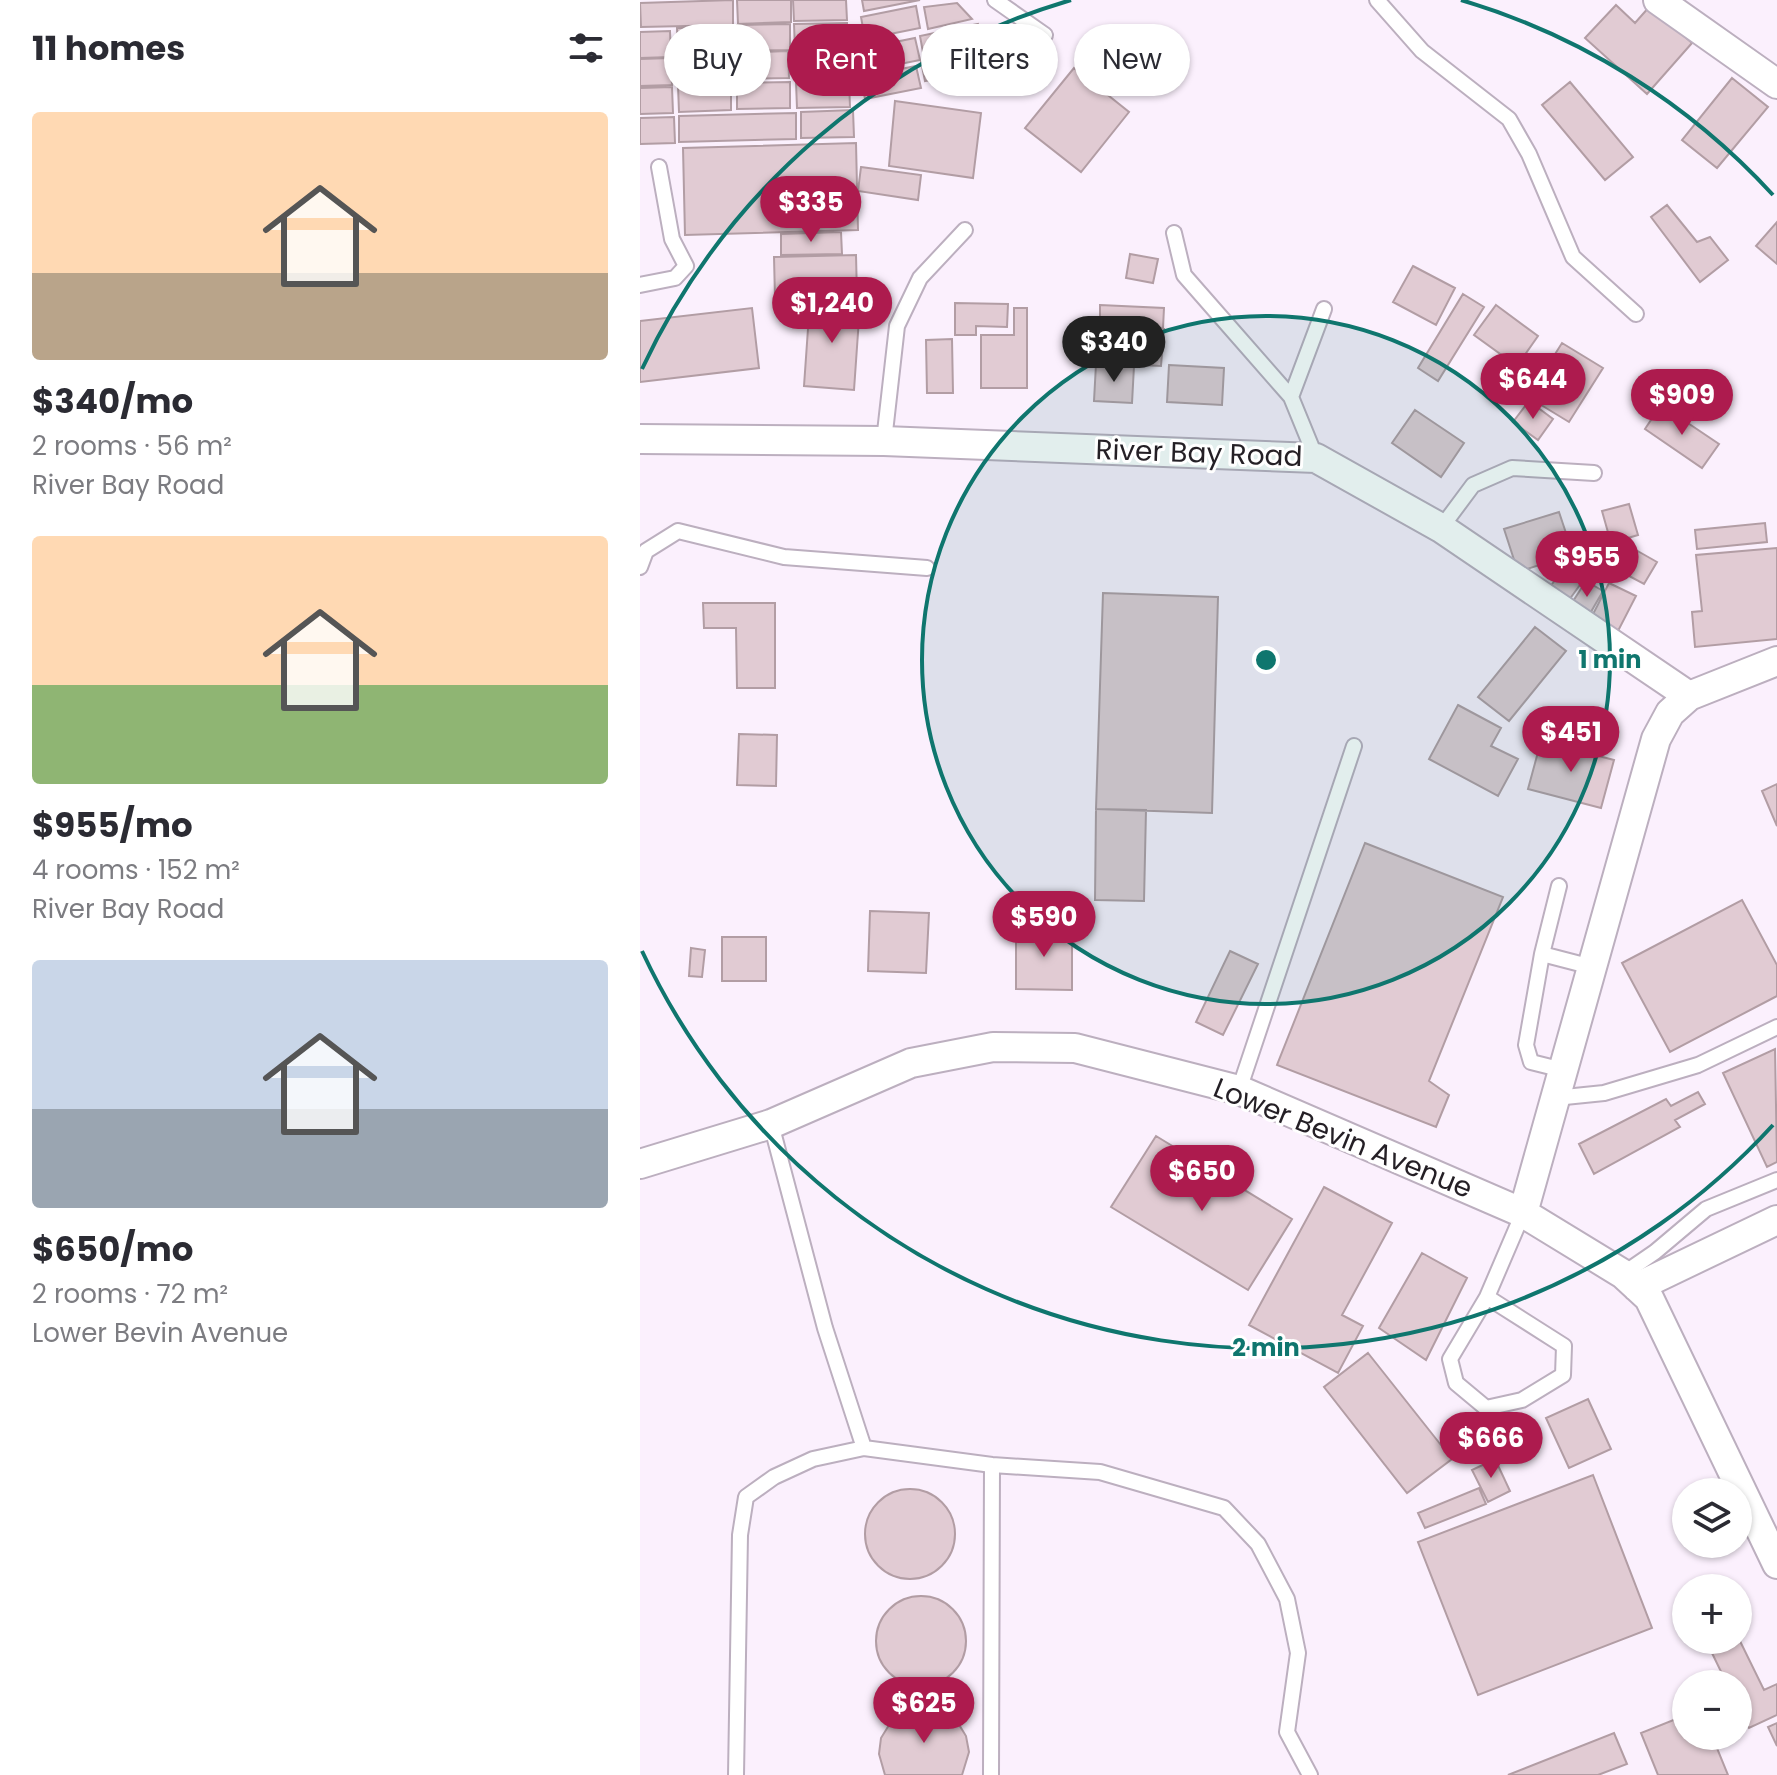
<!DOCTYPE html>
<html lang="en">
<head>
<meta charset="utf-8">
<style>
  :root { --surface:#fff; --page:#f2f2f3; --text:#2b2b33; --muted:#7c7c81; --accent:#ad1b4e }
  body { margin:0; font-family:Poppins,sans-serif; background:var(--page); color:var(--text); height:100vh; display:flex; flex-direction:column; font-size:30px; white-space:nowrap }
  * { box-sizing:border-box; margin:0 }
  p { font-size:26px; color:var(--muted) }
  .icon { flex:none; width:44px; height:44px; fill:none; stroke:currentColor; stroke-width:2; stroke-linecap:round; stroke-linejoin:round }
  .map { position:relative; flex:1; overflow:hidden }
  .sheet { display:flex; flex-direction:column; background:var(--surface); width:640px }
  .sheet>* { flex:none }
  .guide { position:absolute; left:24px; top:24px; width:760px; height:72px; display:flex; gap:16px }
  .fabs { position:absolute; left:1032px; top:1478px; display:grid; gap:16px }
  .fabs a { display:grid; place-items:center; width:80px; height:80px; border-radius:50%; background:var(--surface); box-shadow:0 2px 6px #0004; font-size:40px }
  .price { position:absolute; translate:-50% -68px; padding:0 18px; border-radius:28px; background:var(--accent); color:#fff; font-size:26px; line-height:52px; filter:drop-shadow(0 2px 4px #0008) }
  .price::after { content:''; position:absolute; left:50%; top:48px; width:24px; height:18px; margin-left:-12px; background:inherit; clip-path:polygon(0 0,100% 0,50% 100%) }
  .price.current { background:#222; color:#fff }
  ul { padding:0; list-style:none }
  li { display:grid; align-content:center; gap:16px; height:424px; padding:0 32px }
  li span { display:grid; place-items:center; height:248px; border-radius:8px; color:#555 }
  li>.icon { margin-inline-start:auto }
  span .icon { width:144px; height:144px; fill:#fffc; stroke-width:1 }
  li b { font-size:34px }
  h2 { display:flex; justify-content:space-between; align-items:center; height:96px; padding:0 32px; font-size:34px }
  .tag { padding:0 28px; border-radius:36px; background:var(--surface); box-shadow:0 2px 6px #0004; font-size:28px; line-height:72px }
  .tag.current { background:var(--accent); color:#fff }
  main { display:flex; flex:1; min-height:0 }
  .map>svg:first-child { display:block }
</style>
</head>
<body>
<main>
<section class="sheet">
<h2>11 homes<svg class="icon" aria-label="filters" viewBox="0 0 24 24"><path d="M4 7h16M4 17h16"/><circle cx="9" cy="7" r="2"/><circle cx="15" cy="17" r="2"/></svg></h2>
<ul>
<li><span style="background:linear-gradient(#ffd9b3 65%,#b9a48a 0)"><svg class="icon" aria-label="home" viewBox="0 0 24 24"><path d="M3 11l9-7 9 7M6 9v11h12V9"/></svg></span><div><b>$340/mo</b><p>2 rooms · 56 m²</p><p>River Bay Road</p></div></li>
<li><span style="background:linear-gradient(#ffd9b3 60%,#8fb573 0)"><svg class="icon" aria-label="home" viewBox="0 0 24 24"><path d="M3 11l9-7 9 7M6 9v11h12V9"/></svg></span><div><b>$955/mo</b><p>4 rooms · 152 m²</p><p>River Bay Road</p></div></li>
<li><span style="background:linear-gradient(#c9d6e8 60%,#9aa5b1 0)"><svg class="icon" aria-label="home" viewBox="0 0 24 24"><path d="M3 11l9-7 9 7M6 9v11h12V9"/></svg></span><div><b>$650/mo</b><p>2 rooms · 72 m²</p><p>Lower Bevin Avenue</p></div></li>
</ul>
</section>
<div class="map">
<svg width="1137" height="1775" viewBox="0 0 1137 1775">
  <rect width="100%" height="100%" fill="#fbf0fd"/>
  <path fill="#e1cbd3" stroke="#b29da4" stroke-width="2" d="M93 0V25L1 27 0 3Z
    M97 0H151V22L98 24Z
    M153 0H206L207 20 154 21Z
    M222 0H280L224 11Z
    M317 3 332 19 288 29 284 7Z
    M976 5 995 23 1010 6 1052 43 1007 94 945 38Z
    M276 6 280 28 225 39 221 17Z
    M207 23V49L155 50 154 24Z
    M150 24V50L97 51V25Z
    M338 24 345 45 284 58 280 36Z
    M37 28H90L91 54 38 55Z
    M30 31 31 57 0 58V32Z
    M275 38 280 60 225 71 220 49Z
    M490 49 513 65 503 79 480 64Z
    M207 50V77L155 78 154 52Z
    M148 51 149 78 96 79V53Z
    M91 55V81L38 83V57Z
    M310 56 313 76 285 81 281 61Z
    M31 58 32 85 0 86V59Z
    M276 66 281 88 225 99 221 77Z
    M434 68 489 112 441 172 385 128Z
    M1092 78 1128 107 1077 168 1042 140Z
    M209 81 210 107 157 108 156 82Z
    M150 82V108L97 109V83Z
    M930 82 993 157 965 180 902 105Z
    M91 84V110L39 112 38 86Z
    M32 87 33 113 0 114V88Z
    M255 101 341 113 333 178 249 166Z
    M213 110 214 137 161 138V112Z
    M156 113V139L39 142V116Z
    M34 117 35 143 0 144V118Z
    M216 143 218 230 45 235 43 148Z
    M221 167 281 175 278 200 218 191Z
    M1027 205 1057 242 1070 237 1088 260 1060 282 1011 217Z
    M1137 222V264L1116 246Z
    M201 232 202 254 141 255V234Z
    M490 254 518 259 513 283 486 278Z
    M216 255 217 296 135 298 134 257Z
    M773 266 815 288 796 325 753 302Z
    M823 294 844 307 798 381 778 368Z
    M170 300 220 304 214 390 164 386Z
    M315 303 368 304 367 327 336 326V335H315Z
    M460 305 524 308 523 328 460 325Z
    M856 305 898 336 877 366 834 335Z
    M112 308 119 368 0 382V321Z
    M374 308H387V388H341V335H374Z
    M459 326 524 329 521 366 457 363Z
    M312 339 313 393H287L286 340Z
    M922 343 963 368 929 422 888 397Z
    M456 364 494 366 492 403 454 401Z
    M529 365 584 368 582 405 527 402Z
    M889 401 913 419 898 440 873 422Z
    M1021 405 1079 444 1062 468 1005 429Z
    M775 410 824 443 801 477 752 443Z
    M989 504 998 535 971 543 962 511Z
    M919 512 933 554 878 572 864 529Z
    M1125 523 1127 542 1057 549 1055 530Z
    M987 545 1017 562 1004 584 974 568Z
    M1137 548V639L1055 647 1052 612 1062 611 1056 555Z
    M926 565 945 578 929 600 910 587Z
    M946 581 963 591 948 617 930 606Z
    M969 583 996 596 978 631 951 618Z
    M463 593 578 597 572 813 456 809Z
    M63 603H135V688H97L96 628H64Z
    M895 627 926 651 869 721 838 697Z
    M818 705 861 728 851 746 878 759 858 796 789 759Z
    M99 734 137 735 136 786 97 785Z
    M901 741 974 760 961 808 888 789Z
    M1137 784V826L1122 791Z
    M456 809 506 810 504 901 455 900Z
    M725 843 863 897 789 1081 809 1095 796 1127 637 1065Z
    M1102 900 1137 965V996L1030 1052 982 963Z
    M230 911 289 913 286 973 228 971Z
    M376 928H432V990L376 989Z
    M82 937H126V981H82Z
    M51 948 65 950 62 977 49 976Z
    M590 951 618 964 583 1035 556 1022Z
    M1135 1049 1137 1162 1127 1167 1083 1073Z
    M1058 1092 1065 1104 1035 1120 1040 1127 954 1174 939 1144 1026 1099 1031 1106Z
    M516 1136 652 1219 608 1290 471 1207Z
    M684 1187 752 1223 702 1315 723 1326 698 1373 609 1325Z
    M782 1253 827 1278 786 1360 739 1328Z
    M728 1353 812 1459 767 1493 684 1387Z
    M948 1399 971 1449 929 1468 906 1418Z
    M855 1459 870 1491 848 1502 832 1470Z
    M953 1475 1012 1628 838 1695 778 1542Z
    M839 1488 846 1504 785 1528 778 1513Z
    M225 1534a45 45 0 1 1 90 0a45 45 0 1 1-90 0Z
    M236 1641a45 45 0 1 1 90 0a45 45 0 1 1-90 0Z
    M1098 1637 1124 1690 1137 1684V1715L1109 1728 1098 1705V1684H1087L1071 1651 1098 1640Z
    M275 1708H291L305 1713 318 1723 326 1736 329 1752 322 1775H245L239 1754 241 1738 249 1725 260 1714Z
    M1046 1715V1736H1072L1088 1775H1018L1001 1733Z
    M1137 1723V1746L1128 1727Z
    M974 1733 987 1764 958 1775H868Z"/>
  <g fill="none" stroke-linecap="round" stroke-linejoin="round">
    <g stroke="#bcafbf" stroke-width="18">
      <path id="lane" d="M355 0 405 35
        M737 0 782 51 869 119 889 154 933 257 996 314
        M534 233 544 275 651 397 676 458
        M0 285 35 278 46 266 32 239 19 167
        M651 397 684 309
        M244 441 257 326 280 278 325 230
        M801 528 833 485 872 468 954 473
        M0 567 6 551 38 531 144 557 287 568
        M902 954 919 886
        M923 1070 891 1062 886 1045 902 954 952 967
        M599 1090 714 746
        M915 1098 964 1093 1058 1065 1137 1027
        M131 1124 185 1328 224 1448
        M983 1274 1015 1252 1066 1209 1137 1180
        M847 1297 924 1346 923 1375 882 1400 846 1408 816 1383 810 1359 847 1297 883 1213
        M96 1775 100 1535 106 1497 134 1477 173 1459 224 1448 352 1465 460 1472 584 1508 618 1544 647 1599 658 1653 647 1732 670 1775
        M351 1775 352 1465"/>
    </g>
    <g stroke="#bcafbf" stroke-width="32">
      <path id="street" d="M1018 0 1137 84
        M0 439 244 441 676 458 801 528 1049 696
        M0 1164 131 1124 271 1063 353 1047 435 1048 599 1090 883 1213 983 1274 1009 1298 1137 1564
        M883 1213 1016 739 1030 713 1049 696 1137 661
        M997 1287 1137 1220"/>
    </g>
    <use href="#lane" stroke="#fff" stroke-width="14"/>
    <use href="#street" stroke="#fff" stroke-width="28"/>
  </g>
  <circle cx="626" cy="660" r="344" fill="#0f766e" fill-opacity=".12"/>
  <g fill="none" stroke="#0f766e" stroke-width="4">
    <circle cx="626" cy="660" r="344"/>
    <path d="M1133 1125A688 688 0 0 1 2 951M2 369A688 688 0 0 1 431 0M821 0A688 688 0 0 1 1133 195"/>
  </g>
  <g text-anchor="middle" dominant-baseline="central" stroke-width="6" stroke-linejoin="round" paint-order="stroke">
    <g font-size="28" fill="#241f25" stroke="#fff">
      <text transform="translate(559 453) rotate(2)">River Bay Road</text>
      <text transform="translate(703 1138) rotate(22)">Lower Bevin Avenue</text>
    </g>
  </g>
  <circle cx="626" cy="660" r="12" fill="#0f766e" stroke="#fff" stroke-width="4"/>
  <g font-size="24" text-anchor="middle" font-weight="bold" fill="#0f766e" stroke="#fff" stroke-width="6" stroke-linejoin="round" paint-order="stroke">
    <text x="970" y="668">1 min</text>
    <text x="626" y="1356">2 min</text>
  </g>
</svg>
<div class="fabs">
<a><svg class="icon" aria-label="layers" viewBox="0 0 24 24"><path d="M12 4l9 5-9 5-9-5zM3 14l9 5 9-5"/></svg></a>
<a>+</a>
<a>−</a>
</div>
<b class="price" style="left:171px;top:244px">$335</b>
<b class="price" style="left:192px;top:345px">$1,240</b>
<b class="price current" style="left:474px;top:384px">$340</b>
<b class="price" style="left:893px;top:421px">$644</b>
<b class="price" style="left:1042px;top:437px">$909</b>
<b class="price" style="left:947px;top:599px">$955</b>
<b class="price" style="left:931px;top:774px">$451</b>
<b class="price" style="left:404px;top:959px">$590</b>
<b class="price" style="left:562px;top:1213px">$650</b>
<b class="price" style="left:851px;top:1480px">$666</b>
<b class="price" style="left:284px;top:1745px">$625</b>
<div class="guide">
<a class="tag">Buy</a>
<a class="tag current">Rent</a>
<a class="tag">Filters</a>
<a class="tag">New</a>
</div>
</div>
</main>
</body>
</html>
